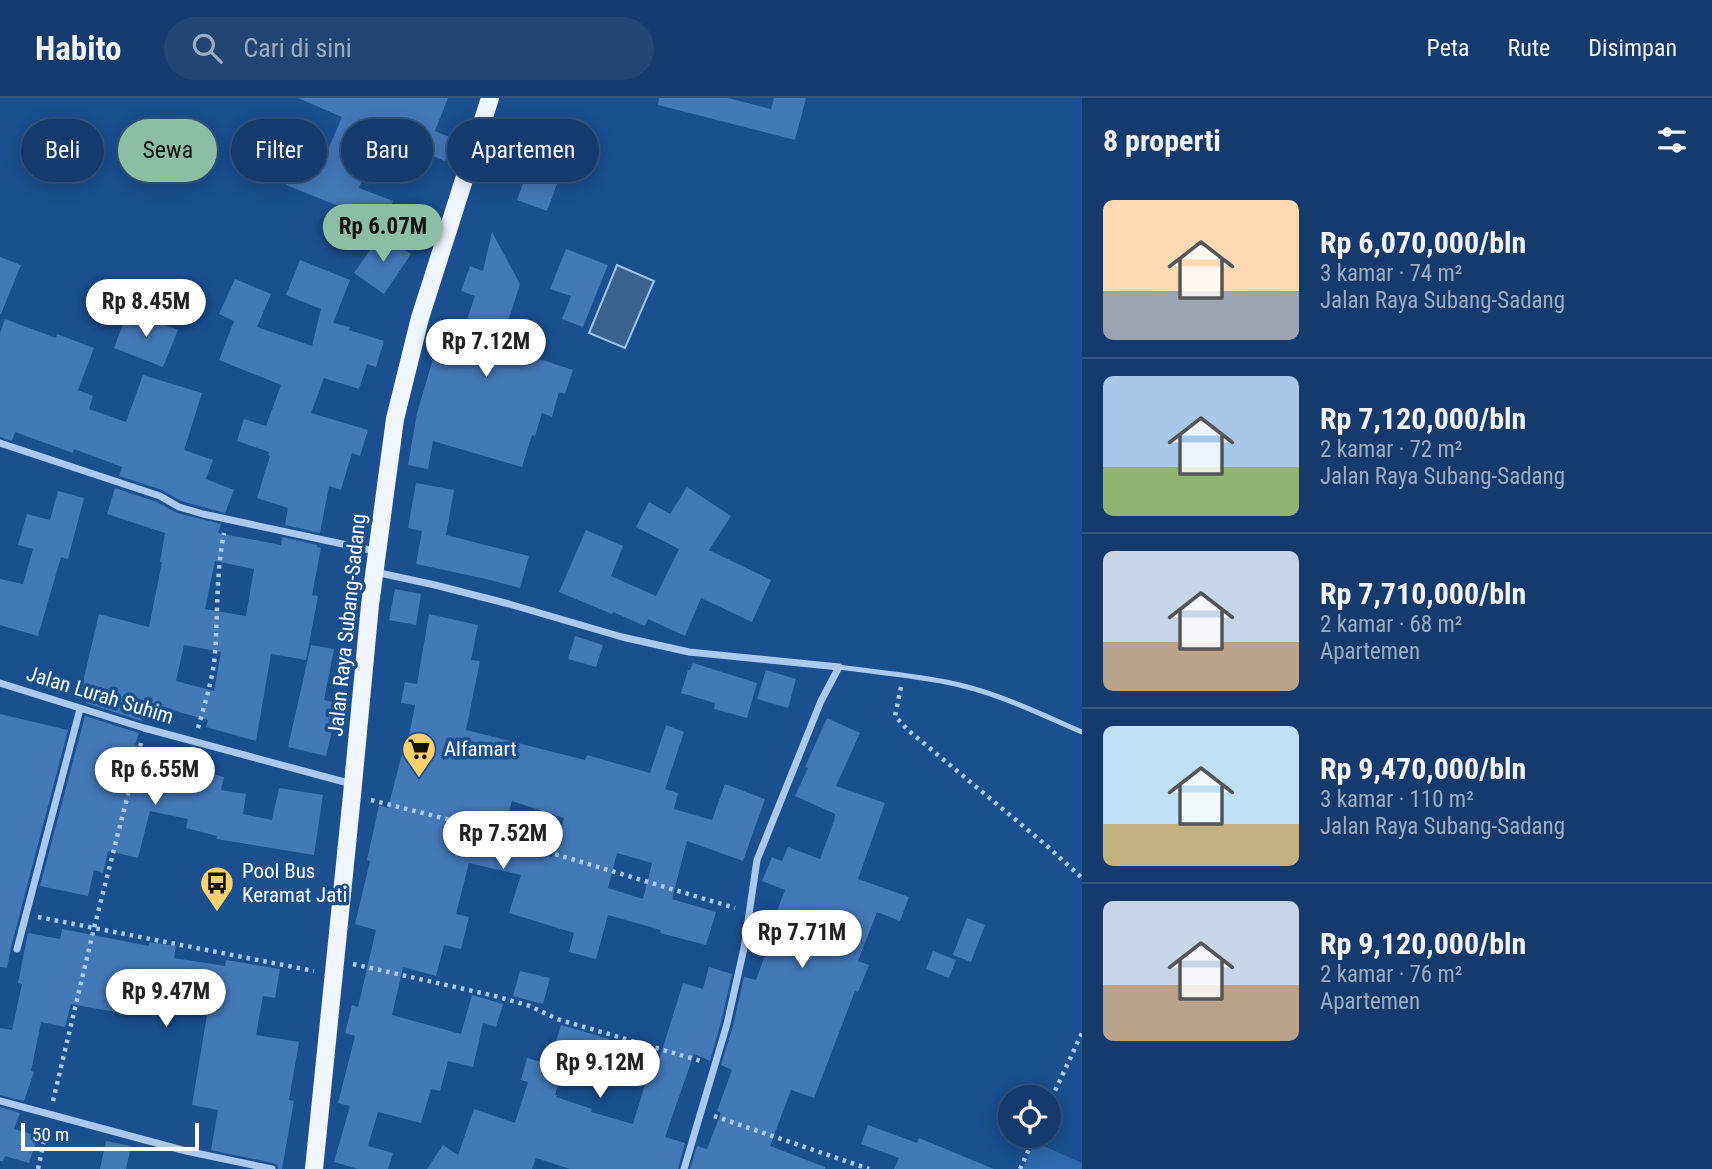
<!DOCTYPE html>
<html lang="id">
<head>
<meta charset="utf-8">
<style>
  :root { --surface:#143b6b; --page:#214673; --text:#f1f3f6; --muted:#9dadc1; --line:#33557e; --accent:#8abfa5 }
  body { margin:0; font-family:"Roboto Condensed",sans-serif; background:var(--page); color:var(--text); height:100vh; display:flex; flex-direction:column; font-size:26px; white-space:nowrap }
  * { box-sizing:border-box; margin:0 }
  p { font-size:23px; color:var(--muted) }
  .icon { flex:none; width:38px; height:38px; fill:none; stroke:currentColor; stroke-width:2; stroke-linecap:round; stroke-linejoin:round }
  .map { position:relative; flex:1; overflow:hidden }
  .sheet { display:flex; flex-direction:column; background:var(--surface); width:630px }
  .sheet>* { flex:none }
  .hud { position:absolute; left:21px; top:21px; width:665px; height:63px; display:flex; gap:14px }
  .controls { position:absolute; left:998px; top:987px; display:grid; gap:14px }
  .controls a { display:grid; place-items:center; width:63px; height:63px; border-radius:50%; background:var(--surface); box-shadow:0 4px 18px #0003,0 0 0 2px var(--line); font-size:35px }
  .scale { position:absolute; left:21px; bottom:18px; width:178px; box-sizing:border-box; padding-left:7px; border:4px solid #fff; border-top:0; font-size:19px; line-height:24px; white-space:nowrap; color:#fff; -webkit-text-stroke:5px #1b4f8f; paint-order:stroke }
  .price { position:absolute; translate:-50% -60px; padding:0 16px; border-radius:24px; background:#fff; color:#222; font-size:23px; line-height:46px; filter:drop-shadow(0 2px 4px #0008) }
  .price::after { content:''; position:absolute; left:50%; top:42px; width:21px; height:16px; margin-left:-10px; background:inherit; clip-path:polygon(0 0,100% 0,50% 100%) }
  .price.on { background:var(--accent); color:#111 }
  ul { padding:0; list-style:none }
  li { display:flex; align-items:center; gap:21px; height:175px; padding:0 21px }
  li+li { border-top:2px solid var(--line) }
  li span { display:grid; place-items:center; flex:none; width:196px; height:140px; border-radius:10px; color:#555 }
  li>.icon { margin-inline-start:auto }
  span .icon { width:84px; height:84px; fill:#fffc; stroke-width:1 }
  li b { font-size:30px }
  h2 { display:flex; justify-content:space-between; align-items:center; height:84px; padding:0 21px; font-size:30px }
  .pill { padding:0 24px; border-radius:32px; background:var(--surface); box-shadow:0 4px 18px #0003,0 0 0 2px var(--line); font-size:24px; line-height:63px }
  .pill.on { background:var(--accent); color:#111 }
  header { display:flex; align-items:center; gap:42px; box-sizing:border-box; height:98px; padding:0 35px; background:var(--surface); border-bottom:2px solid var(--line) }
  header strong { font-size:33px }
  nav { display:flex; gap:38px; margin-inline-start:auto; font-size:24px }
  .search { width:490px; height:63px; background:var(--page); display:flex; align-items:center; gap:18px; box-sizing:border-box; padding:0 24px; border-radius:38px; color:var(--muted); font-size:26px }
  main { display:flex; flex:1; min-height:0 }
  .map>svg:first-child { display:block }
</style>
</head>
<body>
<header>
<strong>Habito</strong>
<div class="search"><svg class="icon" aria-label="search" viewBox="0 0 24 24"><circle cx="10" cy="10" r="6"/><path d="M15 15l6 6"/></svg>Cari di sini</div>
<nav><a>Peta</a><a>Rute</a><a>Disimpan</a></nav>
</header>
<main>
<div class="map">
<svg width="1082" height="1071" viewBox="0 0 1082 1071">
  <rect width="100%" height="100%" fill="#1b4f8f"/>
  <path fill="#2e69ad" d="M1035 1044 1082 1065V1071H1023Z"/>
  <path fill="#3c6290" stroke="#9cc4f0" stroke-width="2" d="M617 167 654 183 625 250 589 235Z"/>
  <path fill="#4478b7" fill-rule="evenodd" d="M298 0H448L435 33 454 41 445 63 382 36 359 90 393 103 383 126 286 87 296 64 319 73 342 19Z
    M659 0H728L771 11 774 0H806L795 42 658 7Z
    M502 47 528 57 521 74 495 64Z
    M529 69 559 81 547 113 517 102Z
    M492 134 520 186 500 248 573 272 565 296 559 294 552 319 542 315 535 338 532 337 522 369 433 343 428 371 408 367 417 315 433 261 444 264 453 234 462 236 475 198 461 193 470 168 483 173Z
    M381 136 411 156 384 196 354 175Z
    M566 151 608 167 583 229 562 221 571 198 550 191Z
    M0 159 21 167 1 216H0Z
    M300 162 350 182 333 225 350 229 349 232 384 243 376 269 367 266 359 291 324 280 311 315 368 332 360 358 352 355 341 392 329 388 320 435 285 427 288 410 257 400 270 358 268 357 269 354 237 343 244 321 266 328 281 287 219 262 234 223 219 216 235 181 271 196 257 229 312 248 321 211 286 197Z
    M128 213 178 232 163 269 114 250Z
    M5 221 56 240 57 236 94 250 78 292 93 298 89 311 126 324 143 277 202 295 184 352 213 362 206 381 234 392 225 415 181 403 162 392 119 378 122 369 74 351 73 355 15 334 12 343 0 339V235Z
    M416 385 454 392 446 437 529 458 520 490 486 481 416 466 422 433 408 430Z
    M687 389 731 418 709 452 771 482 752 524 701 500 685 538 648 521 645 528 613 514 612 516 559 494 586 432 623 448 611 478 656 498 679 451 636 429 649 404 670 416Z
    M115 390 157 404 177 415 221 426 218 435 281 447 282 439 317 447V449L321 450 312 497 318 498 306 562 271 556 256 643 206 629 208 622 146 605 142 623 86 605 87 598 80 596 99 516 149 529 162 464H160L165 435 107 416ZM215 463 254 471 246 518 205 511ZM184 547 221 554 214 593 176 583Z
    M58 393 84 400 68 461 61 459 38 538 0 527V481L23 486 33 451 18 447 27 416 50 422Z
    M395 491 421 496 416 527 389 522Z
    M429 516 478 527 471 562 480 563 466 632 585 662 587 657 650 675 666 627 684 634 665 691 678 695 674 711 712 722 725 686 765 701 743 763 687 743 672 801 716 814 706 847 660 835 661 832 608 817 596 861 569 854 574 835 509 815 521 777 469 765 456 816 469 819 461 851 444 847 436 878 403 869 392 917 461 936 472 897 503 906 496 929 483 925 473 969 448 963 440 993 431 991 421 1025 378 1014 368 1048 393 1055 388 1071H358L334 1064 350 1008 338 1005 355 938 345 935 352 907 358 909 376 832 355 826 370 763 367 762 379 707 388 710 404 648H407L415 607 401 605 405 584 417 586ZM512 703 564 720 552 759 500 747ZM617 755 652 765 643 801 608 790Z
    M575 538 603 547 596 569 568 561Z
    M311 547 334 551 324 602 339 605 326 658 288 649Z
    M693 565 757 585 747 620 714 611 715 605 681 595 688 572H690Z
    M766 572 796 581 788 610 757 601Z
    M0 616 68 632 11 849 7 870 0 869Z
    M85 618 139 635 135 647 184 659 182 668 224 679 221 692 246 696 243 716 272 722 279 690 323 697 314 757 216 741 217 738 186 730 188 721 150 713 138 760 108 753 103 775 94 772 88 798 40 788Z
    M827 620 860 635 836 688 885 705 858 781 909 799 900 823 877 814 858 863 869 867 858 894 855 893 814 1000 791 992 770 1048 825 1069V1071H690L697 1048 707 1051 721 1015 717 1013 732 972 721 967 733 928 744 879 756 882 778 822 774 821 785 792 762 783 772 759 782 763 788 749 820 761 834 723 835 716 795 698 808 670 805 669Z
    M967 820 985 827 971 864 953 857Z
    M62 831 149 848V844L176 848 174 860 225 868 226 862 280 871 275 900 263 898 256 937 299 944 289 1002 294 1003 282 1071H278L277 1067 273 1065 211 1052 218 1012 192 1007 211 893 170 886 169 895 138 890 132 917 71 906 65 929 41 924 31 973 34 974 24 1003 0 997V930L12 932 22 886 18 885 28 835 60 841Z
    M933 853 956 862 949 880 926 871Z
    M709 869 732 876 721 924 710 963 694 956 665 1039 685 1045 678 1071H570L536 1060 532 1071H427L443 1047 458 1057 474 1011 515 1025 528 984 521 982 527 960 563 970 555 997H557L556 999 592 1011 591 1014 633 1026 646 983 610 973 611 971 553 953 561 927 609 941 608 944 660 959 683 885 703 891Z
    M520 873 550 880 543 906 513 898Z
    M0 1009 20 1015 14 1031 38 1038 29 1065 5 1058 3 1063H0Z
    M868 1027 917 1045 919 1040 994 1071H894L899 1060 861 1046Z
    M106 1043 131 1048 126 1071H100Z"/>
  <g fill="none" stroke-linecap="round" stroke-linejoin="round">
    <path stroke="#a9c9ee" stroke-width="4.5" stroke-dasharray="3.5 5" stroke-linecap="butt" d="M901 589 895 618 908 632 1047 748 1082 780
      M198 630C205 605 213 581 215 555 218 514 216 474 224 435
      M371 702 526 741 528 748 735 810
      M38 819 314 873
      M353 866 495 898 530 908 557 921 701 963
      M53 1003 94 830 141 645
      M1048 1008 1082 935
      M714 1018 869 1071
      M38 1071 47 1029
      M1020 1071 1035 1038"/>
    <path stroke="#a9c9ee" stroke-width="5" d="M839 569C874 574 911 577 946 584 994 593 1038 615 1082 634"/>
    <path stroke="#a9c9ee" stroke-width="7" d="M0 345 160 398 179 409 203 416 375 453
      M375 474 435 487 509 506 622 539 689 554 839 569 821 603 757 762 744 850 727 926 684 1071
      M0 585 144 630 352 686
      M17 851 80 611
      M0 1003 186 1053 272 1071"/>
    <path stroke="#f0f6ff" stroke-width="18" d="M314 1071 352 697 370 507 395 321 420 220 490 0"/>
  </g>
  <defs>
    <g id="supermarket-pin" transform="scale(1.75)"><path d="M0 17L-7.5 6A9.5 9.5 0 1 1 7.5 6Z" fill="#ffd166" stroke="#1b4f8f"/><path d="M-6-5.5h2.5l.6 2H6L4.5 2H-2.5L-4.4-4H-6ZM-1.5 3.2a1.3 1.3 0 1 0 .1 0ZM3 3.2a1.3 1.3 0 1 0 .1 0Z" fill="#111"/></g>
    <g id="bus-pin" transform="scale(1.75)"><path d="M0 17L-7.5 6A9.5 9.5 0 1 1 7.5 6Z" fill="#ffd166" stroke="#1b4f8f"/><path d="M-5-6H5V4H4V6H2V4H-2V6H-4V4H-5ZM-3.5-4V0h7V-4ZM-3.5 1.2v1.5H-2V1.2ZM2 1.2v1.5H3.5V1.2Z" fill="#111"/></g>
  </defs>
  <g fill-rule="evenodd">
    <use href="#supermarket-pin" x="419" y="651"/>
    <use href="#bus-pin" x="217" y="785"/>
  </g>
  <g text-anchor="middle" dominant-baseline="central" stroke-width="7" stroke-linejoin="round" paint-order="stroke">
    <g font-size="21" fill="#fff" stroke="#1b4f8f">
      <text transform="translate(347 527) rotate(-84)">Jalan Raya Subang-Sadang</text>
      <text transform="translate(100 597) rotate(17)">Jalan Lurah Suhim</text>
    </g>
    <g font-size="21" fill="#fff" stroke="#1b4f8f" text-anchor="start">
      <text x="444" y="651">Alfamart</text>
      <text x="242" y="773">Pool Bus<tspan x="242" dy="24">Keramat Jati</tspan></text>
    </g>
  </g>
</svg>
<div class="controls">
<a><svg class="icon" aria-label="locate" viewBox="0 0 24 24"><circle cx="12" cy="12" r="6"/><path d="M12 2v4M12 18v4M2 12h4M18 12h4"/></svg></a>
</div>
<div class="scale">50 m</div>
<b class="price on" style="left:383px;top:166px">Rp 6.07M</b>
<b class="price" style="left:146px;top:241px">Rp 8.45M</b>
<b class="price" style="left:486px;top:281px">Rp 7.12M</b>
<b class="price" style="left:155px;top:709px">Rp 6.55M</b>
<b class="price" style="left:503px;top:773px">Rp 7.52M</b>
<b class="price" style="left:802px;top:872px">Rp 7.71M</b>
<b class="price" style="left:166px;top:931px">Rp 9.47M</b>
<b class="price" style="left:600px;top:1002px">Rp 9.12M</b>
<div class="hud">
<a class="pill">Beli</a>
<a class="pill on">Sewa</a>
<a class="pill">Filter</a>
<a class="pill">Baru</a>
<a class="pill">Apartemen</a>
</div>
</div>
<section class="sheet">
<h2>8 properti<svg class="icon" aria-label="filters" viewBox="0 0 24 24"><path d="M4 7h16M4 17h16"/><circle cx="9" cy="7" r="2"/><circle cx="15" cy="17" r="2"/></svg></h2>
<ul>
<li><span style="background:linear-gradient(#ffd9b3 65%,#9aa5b1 0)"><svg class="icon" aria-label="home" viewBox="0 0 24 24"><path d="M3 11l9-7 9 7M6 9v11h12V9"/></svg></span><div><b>Rp 6,070,000/bln</b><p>3 kamar · 74 m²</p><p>Jalan Raya Subang-Sadang</p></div></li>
<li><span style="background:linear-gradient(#a9c7e8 65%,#8fb573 0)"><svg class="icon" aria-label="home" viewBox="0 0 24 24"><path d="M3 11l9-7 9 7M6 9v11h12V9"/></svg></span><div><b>Rp 7,120,000/bln</b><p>2 kamar · 72 m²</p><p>Jalan Raya Subang-Sadang</p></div></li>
<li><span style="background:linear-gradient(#c9d6e8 65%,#b9a48a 0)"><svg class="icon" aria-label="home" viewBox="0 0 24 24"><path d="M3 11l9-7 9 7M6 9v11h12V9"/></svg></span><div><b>Rp 7,710,000/bln</b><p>2 kamar · 68 m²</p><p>Apartemen</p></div></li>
<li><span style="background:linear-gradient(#bfe0f5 70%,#c2b280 0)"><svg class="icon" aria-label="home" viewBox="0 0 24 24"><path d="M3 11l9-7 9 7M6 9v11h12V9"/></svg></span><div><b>Rp 9,470,000/bln</b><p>3 kamar · 110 m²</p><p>Jalan Raya Subang-Sadang</p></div></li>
<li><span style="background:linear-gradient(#c9d6e8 60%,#b9a48a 0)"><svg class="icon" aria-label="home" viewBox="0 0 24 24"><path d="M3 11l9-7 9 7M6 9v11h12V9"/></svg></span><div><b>Rp 9,120,000/bln</b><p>2 kamar · 76 m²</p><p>Apartemen</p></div></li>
</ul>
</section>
</main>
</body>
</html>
